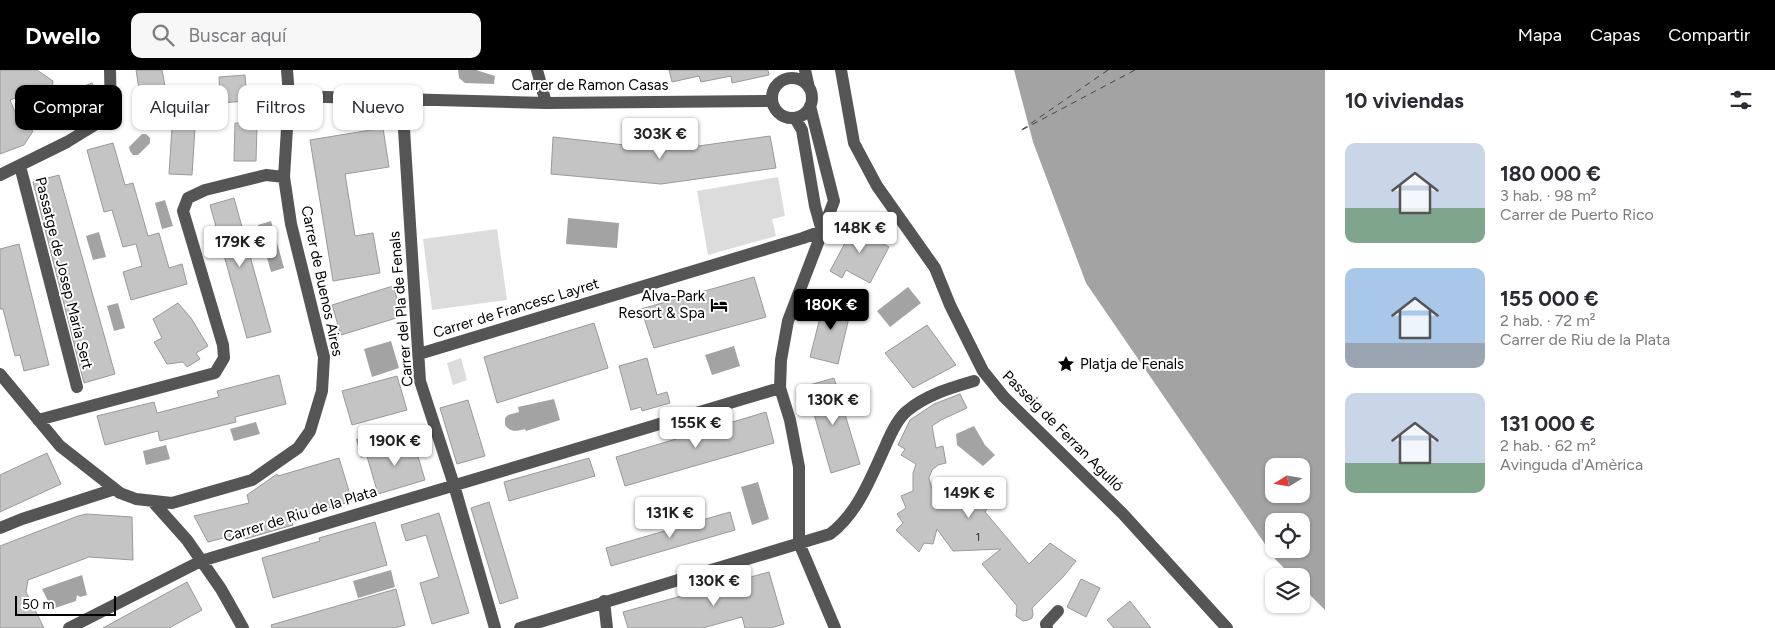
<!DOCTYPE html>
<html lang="es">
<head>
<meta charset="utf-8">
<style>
  :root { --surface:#fff; --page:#f7f7f7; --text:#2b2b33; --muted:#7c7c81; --accent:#000 }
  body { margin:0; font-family:Figtree,sans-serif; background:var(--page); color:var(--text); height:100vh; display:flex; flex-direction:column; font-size:19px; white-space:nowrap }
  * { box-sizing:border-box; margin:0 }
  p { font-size:16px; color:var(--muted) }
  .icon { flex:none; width:28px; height:28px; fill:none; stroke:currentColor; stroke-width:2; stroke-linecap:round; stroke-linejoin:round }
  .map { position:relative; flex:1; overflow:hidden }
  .drawer { display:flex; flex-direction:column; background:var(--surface); width:450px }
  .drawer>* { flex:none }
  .guide { position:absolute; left:15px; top:15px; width:475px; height:45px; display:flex; gap:10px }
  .needle { width:32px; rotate:259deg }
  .tools { position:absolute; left:1265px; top:388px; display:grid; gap:10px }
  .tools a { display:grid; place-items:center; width:45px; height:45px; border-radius:10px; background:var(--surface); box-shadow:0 1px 4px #0004; font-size:25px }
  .scale { position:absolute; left:15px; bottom:12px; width:101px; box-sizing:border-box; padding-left:5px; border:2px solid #000; border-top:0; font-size:14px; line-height:18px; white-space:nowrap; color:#000; -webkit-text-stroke:4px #fff; paint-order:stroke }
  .price { position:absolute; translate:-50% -42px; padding:0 11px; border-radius:5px; background:#fff; color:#222; font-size:16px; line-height:32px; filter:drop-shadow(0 1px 2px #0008) }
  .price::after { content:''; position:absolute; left:50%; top:30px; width:15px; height:11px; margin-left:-8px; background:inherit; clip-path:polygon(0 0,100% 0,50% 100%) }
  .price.selected { background:var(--accent); color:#fff }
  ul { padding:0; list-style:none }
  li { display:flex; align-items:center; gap:15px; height:125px; padding:0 20px }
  li span { display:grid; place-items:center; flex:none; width:140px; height:100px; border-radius:10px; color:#555 }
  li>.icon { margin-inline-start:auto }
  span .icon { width:60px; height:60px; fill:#fffc; stroke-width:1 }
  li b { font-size:21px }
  h2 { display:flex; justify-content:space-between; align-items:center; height:60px; padding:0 20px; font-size:21px }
  .chip { padding:0 18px; border-radius:10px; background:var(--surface); box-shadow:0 1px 4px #0004; font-size:18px; line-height:45px }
  .chip.selected { background:var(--accent); color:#fff }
  header { display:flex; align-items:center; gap:30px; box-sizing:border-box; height:70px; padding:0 25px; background:var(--accent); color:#fff }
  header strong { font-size:24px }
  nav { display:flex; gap:28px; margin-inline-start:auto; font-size:18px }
  .search { width:350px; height:45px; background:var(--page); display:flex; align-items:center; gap:12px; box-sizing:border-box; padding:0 18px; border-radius:10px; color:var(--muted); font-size:19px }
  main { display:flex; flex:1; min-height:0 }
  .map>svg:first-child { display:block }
</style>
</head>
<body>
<header>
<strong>Dwello</strong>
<div class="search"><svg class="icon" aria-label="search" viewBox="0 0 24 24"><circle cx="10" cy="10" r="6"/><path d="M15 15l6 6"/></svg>Buscar aquí</div>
<nav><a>Mapa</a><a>Capas</a><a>Compartir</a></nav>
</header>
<main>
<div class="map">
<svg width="1325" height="558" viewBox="0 0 1325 558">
  <rect width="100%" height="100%" fill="#fff"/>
  <path fill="#dcdcdc" d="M778 107 785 146 772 149 776 166 708 185 697 121Z
    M497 159 507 230 432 240 423 169Z
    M461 288 467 310 453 315 447 293Z"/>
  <path fill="#a3a3a3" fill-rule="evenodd" d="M458 0H476L495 6 494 14 465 13 459 8Z
    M1014 0H1325V540L1301 516V506H1292L1276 490 1086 213 1033 72ZM1274 396H1301V424H1274ZM1274 451H1301V479H1274Z
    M142 64H146L150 68V73L138 85H133L130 81 129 77Z
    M165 130 173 156 162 159 155 133Z
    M568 148 619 153 617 178 566 174Z
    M271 151 284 198 271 202 258 155Z
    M99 162 106 187 93 190 86 166Z
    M908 217 921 233 890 257 877 241Z
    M118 233 125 258 114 261 107 236Z
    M391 271 399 298 372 307 364 279Z
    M734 276 740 296 712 305 705 285Z
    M554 329 560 350 526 361 525 359C517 361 511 363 505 355V348L508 345 519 342 518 337Z
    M256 352 260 364 234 371 230 359Z
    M974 356 985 375 995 385 983 396 957 375 956 364Z
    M378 363 381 375 365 380 366 386 361 388 356 369Z
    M166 375 170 389 146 395 143 381Z
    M758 412 769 449 752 455 741 417Z
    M391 500 395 517 358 528 353 511Z
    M82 505 87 525 80 527 77 525 76 531 52 539 42 519Z"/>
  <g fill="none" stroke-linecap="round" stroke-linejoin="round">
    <path stroke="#444" stroke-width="1" stroke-dasharray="6 5" stroke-linecap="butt" d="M1108 0 1020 61 1135 0"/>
  </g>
  <path fill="#c4c4c4" stroke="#999" d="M0 0H37L53 11 51 29 92 13 97 25 90 36 81 40 79 36 62 42 59 35 28 23 10 30 20 54 33 61 24 75 0 84Z
    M136 0H162L167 27 141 32Z
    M669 0H768L769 5 732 13 731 6 701 12 699 6 672 12Z
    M245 5 247 31 220 33 219 7Z
    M235 53 257 54 256 91H234Z
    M172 57 195 58 192 105 169 104Z
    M383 58 389 97 345 104 355 166 373 163 380 203 333 211 310 70Z
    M770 66 776 98 661 114 551 104 553 67 670 80Z
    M113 73 125 115 133 113 148 166 159 163 169 198 182 194 187 214 131 230 123 202 142 196 136 174 123 177 112 140 104 142 87 80Z
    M59 105 115 304 84 313 33 112Z
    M234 128 271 262 247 268 210 135Z
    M858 149 870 156 866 165 889 177 870 213 846 200 842 208 830 201Z
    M19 174 49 295 24 301 20 285 15 286 3 239H0V179Z
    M754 207 766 247 654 278 641 239Z
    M393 216 403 246 341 265 332 235Z
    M825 228 852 235 838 294 810 287Z
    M178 233 191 248 208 276 196 283 200 289 187 297 183 292 167 294 154 272 162 268 153 249Z
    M594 253 608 298 497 333 484 287Z
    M927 255 956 295 913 318 885 283Z
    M647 288 657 325 667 322 670 333 642 341 641 337 631 340 619 296Z
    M279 305 286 334 235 347 236 352 160 371 158 361 105 375 97 346 154 332 157 343 219 327 217 321Z
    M397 306 407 340 352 355 342 321Z
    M834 308 860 394 831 403 806 316Z
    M960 324 967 338 941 350 932 356 936 378 943 376 946 393 938 395 932 400 929 408 931 416 935 423 945 426 955 425 960 418 970 434 978 429 987 439 985 442 1029 494 1050 473 1076 491 1063 507 1032 538 1033 544 1032 548 1028 550 1023 551 1016 546 1017 536 982 494 1001 479 953 481 937 459 933 474 924 473 919 482 896 460 903 453 897 444 906 438 901 426 913 421V403L916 394 901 385 905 379 898 375 910 350 934 334Z
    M468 330 485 386 457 394 440 338Z
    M766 342 774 373 625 416 616 387Z
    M413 370 425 410 378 424 366 383Z
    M47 383 61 414 0 442V405Z
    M339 388 352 431 291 449 293 455 245 469 243 463 208 472 194 446 249 433 247 425 277 404 278 406Z
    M589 388 595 406 509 431 504 412Z
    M489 432 518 528 500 534 471 438Z
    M730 442 735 460 611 496 606 478Z
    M439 443 469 543 432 554 420 513 439 507 426 465 406 471 401 455Z
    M86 444 132 447 133 490 89 487 28 510 26 522 44 558H0V476L78 446Z
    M375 452 387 495 273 528 262 488 320 471 319 468Z
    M769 502 784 554 771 558H745L742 547 703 558H628L623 542Z
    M1081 509 1100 518 1086 547 1067 537Z
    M187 512 202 540 169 558H103Z
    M396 519 405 555 395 558H272L271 555Z
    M1130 531 1151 558H1114L1107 550Z"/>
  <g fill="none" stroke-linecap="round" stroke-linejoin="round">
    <path stroke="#555" stroke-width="12" d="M537 0 546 33
      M805 0 809 18
      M841 0 854 73 877 116 935 198 950 235 983 301 1004 327 1123 444 1227 558
      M772 28a20 20 0 1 1 40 0a20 20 0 1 1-40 0Z
      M289 26 546 33 772 31
      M402 28 420 311 454 415 495 558
      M810 36 834 131 788 251 781 290 780 318 790 350 799 397V473L835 558
      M795 48 802 60 815 136 822 161
      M20 96 77 317
      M0 105 67 72 111 45 110 0
      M419 284 803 168 822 161
      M0 304 60 376 120 423 136 429 172 433 252 410 298 378 310 361 322 321 324 287 291 154 284 107 289 26 287 0
      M38 350 215 303 224 288 223 275 183 141 188 128 205 120 266 105 284 107
      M153 432 187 470 221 519 243 558
      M0 458 22 449 115 419
      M604 531 607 558
      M69 558 201 491 780 318
      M520 558 830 464C858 443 871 407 885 377 890 365 897 349 907 341 926 325 950 318 974 311
      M1047 558 1046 554 1058 541"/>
  </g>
  <defs>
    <g id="hotel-bare" transform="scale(1.35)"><path d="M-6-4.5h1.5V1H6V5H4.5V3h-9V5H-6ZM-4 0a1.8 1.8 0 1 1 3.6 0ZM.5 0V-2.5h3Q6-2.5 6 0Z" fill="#000" stroke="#fff" stroke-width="2.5" paint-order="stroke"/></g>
    <g id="sight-bare" transform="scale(1.35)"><path d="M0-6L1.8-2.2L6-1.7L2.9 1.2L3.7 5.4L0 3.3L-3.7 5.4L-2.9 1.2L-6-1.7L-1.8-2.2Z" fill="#000" stroke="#fff" stroke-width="2.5" paint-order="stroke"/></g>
  </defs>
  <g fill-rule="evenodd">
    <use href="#hotel-bare" x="719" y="235"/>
    <use href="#sight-bare" x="1066" y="294"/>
  </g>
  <g text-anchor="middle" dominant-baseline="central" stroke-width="4" stroke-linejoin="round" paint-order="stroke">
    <g font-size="12" fill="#313131">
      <text x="978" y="467">1</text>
    </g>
    <g font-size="15" fill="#000" stroke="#fff">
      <text x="590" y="15">Carrer de Ramon Casas</text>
      <text transform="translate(64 203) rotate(76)">Passatge de Josep Maria Sert</text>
      <text transform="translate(322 211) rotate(78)">Carrer de Buenos Aires</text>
      <text transform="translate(516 238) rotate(-17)">Carrer de Francesc Layret</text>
      <text transform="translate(401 239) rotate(-95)">Carrer del Pla de Fenals</text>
      <text transform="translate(1063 361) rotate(45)">Passeig de Ferran Agulló</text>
      <text transform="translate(300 444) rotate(-17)">Carrer de Riu de la Plata</text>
    </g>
    <g font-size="15" fill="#000" stroke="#fff" text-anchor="end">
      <text x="705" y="226">Alva-Park<tspan x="705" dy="17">Resort &amp; Spa</tspan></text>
      <text x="1080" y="294" text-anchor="start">Platja de Fenals</text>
    </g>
  </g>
</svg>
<div class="tools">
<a><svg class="needle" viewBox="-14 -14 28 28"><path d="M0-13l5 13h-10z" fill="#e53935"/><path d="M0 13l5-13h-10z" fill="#7c7c81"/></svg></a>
<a><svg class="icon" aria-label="locate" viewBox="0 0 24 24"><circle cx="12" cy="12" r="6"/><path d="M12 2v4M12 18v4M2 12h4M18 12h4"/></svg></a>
<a><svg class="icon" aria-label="layers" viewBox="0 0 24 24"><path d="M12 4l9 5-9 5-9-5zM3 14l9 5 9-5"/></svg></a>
</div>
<div class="scale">50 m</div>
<b class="price" style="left:660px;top:90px">303K €</b>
<b class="price" style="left:860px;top:184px">148K €</b>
<b class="price" style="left:240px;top:198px">179K €</b>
<b class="price selected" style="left:831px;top:261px">180K €</b>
<b class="price" style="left:833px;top:356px">130K €</b>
<b class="price" style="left:696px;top:379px">155K €</b>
<b class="price" style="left:395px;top:397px">190K €</b>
<b class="price" style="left:969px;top:449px">149K €</b>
<b class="price" style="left:670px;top:469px">131K €</b>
<b class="price" style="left:714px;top:537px">130K €</b>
<div class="guide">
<a class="chip selected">Comprar</a>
<a class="chip">Alquilar</a>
<a class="chip">Filtros</a>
<a class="chip">Nuevo</a>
</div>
</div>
<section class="drawer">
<h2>10 viviendas<svg class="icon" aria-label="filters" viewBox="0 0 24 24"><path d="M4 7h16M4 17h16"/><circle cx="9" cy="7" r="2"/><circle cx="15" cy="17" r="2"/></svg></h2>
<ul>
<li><span style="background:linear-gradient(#c9d6e8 65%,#7fa58c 0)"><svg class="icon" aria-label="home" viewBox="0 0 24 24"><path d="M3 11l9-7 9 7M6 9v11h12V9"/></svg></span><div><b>180 000 €</b><p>3 hab. · 98 m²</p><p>Carrer de Puerto Rico</p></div></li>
<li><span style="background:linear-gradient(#a9c7e8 75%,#9aa5b1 0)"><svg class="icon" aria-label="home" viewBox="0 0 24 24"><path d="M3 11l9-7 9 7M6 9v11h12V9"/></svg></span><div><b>155 000 €</b><p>2 hab. · 72 m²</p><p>Carrer de Riu de la Plata</p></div></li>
<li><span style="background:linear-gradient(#c9d6e8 70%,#7fa58c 0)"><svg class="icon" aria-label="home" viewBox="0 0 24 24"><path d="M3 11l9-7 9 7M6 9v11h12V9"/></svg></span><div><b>131 000 €</b><p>2 hab. · 62 m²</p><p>Avinguda d'Amèrica</p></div></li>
</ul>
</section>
</main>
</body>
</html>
